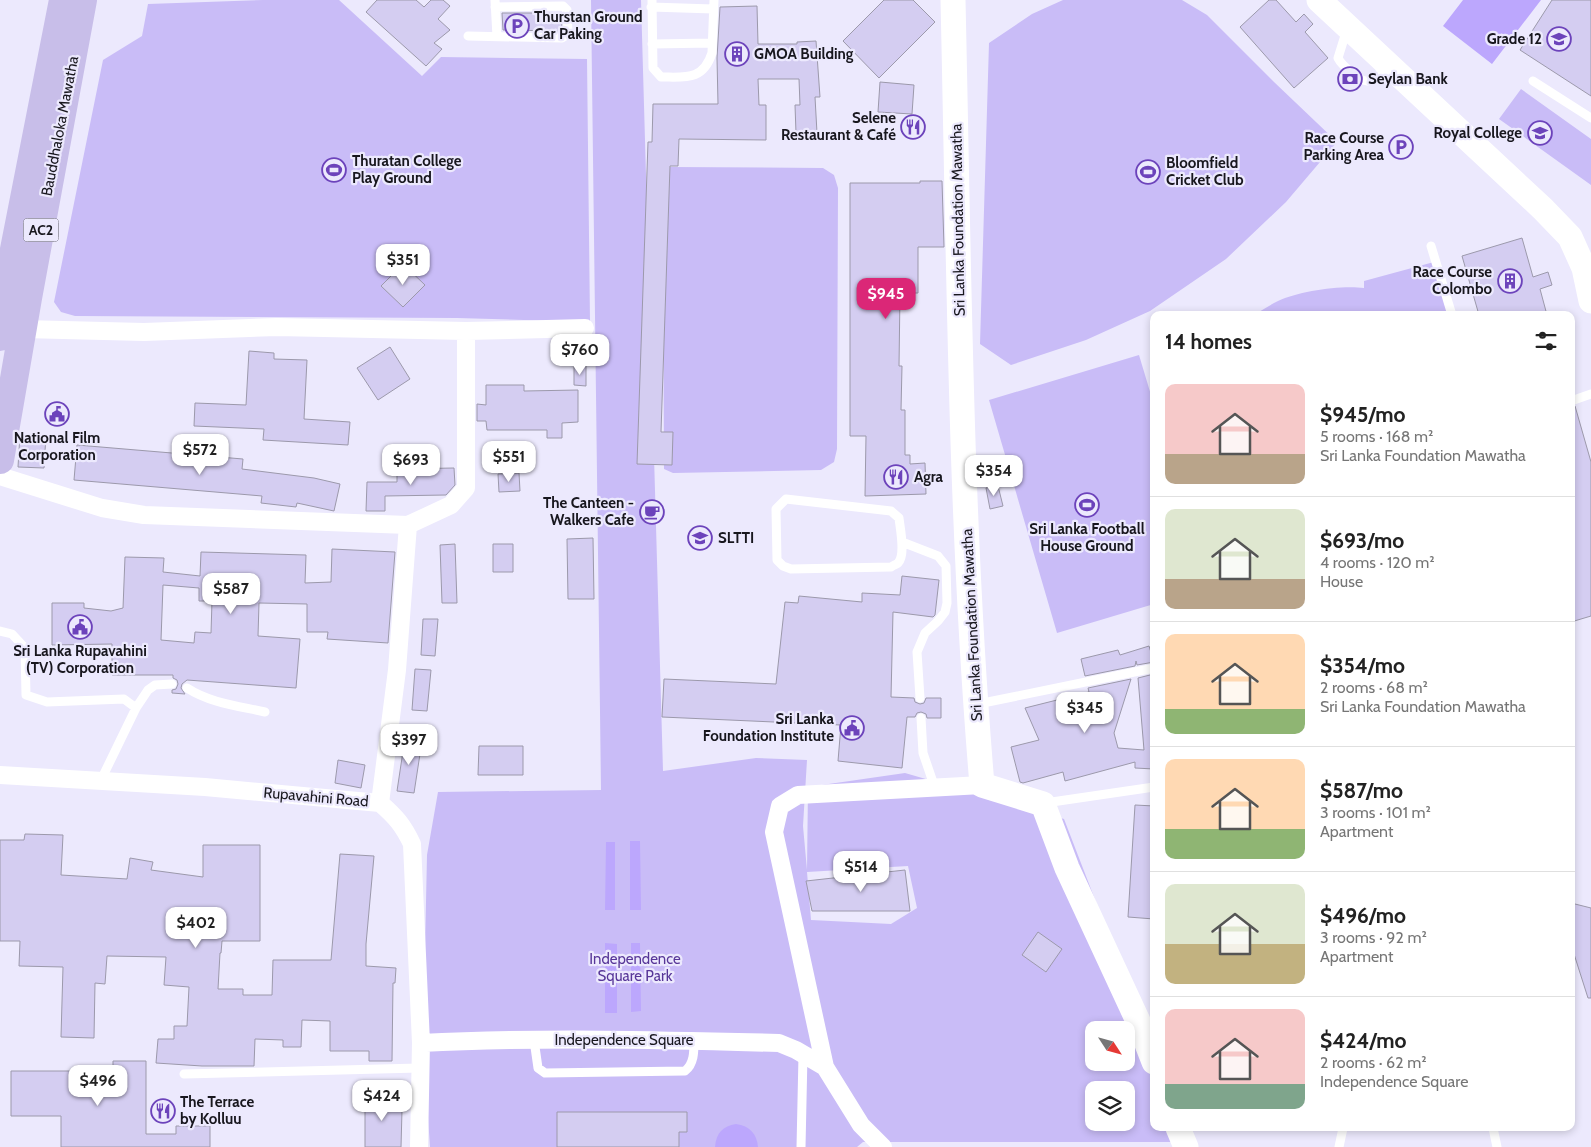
<!DOCTYPE html>
<html lang="en">
<head>
<meta charset="utf-8">
<style>
  :root { --surface:#fff; --page:#f6f6f6; --text:#222; --muted:#767676; --line:#e0e0e0; --accent:#db2777 }
  body { margin:0; font-family:Cabin,sans-serif; background:var(--page); color:var(--text); height:100vh; display:flex; flex-direction:column; font-size:19px; white-space:nowrap }
  * { box-sizing:border-box; margin:0 }
  p { font-size:16px; color:var(--muted) }
  .icon { flex:none; width:28px; height:28px; fill:none; stroke:currentColor; stroke-width:2; stroke-linecap:round; stroke-linejoin:round }
  .map { position:relative; flex:1; overflow:hidden }
  .panel { position:absolute; left:1150px; top:311px; width:425px; height:820px; display:flex; flex-direction:column; background:var(--surface); border-radius:10px; box-shadow:0 2px 8px #0003 }
  .panel>* { flex:none }
  .needle { width:32px; rotate:126deg }
  .controls { position:absolute; left:1085px; top:1021px; display:grid; gap:10px }
  .controls a { display:grid; place-items:center; width:50px; height:50px; border-radius:10px; background:var(--surface); box-shadow:0 2px 8px #0003; font-size:25px }
  .price { position:absolute; translate:-50% -42px; padding:0 11px; border-radius:10px; background:#fff; color:#222; font-size:16px; line-height:32px; filter:drop-shadow(0 1px 2px #0008) }
  .price::after { content:''; position:absolute; left:50%; top:30px; width:15px; height:11px; margin-left:-8px; background:inherit; clip-path:polygon(0 0,100% 0,50% 100%) }
  .price.current { background:var(--accent); color:#fff }
  ul { padding:0; list-style:none }
  li { display:flex; align-items:center; gap:15px; height:125px; padding:0 15px }
  li+li { border-top:1px solid var(--line) }
  li span { display:grid; place-items:center; flex:none; width:140px; height:100px; border-radius:10px; color:#555 }
  li>.icon { margin-inline-start:auto }
  span .icon { width:60px; height:60px; fill:#fffc; stroke-width:1 }
  li b { font-size:21px }
  h2 { display:flex; justify-content:space-between; align-items:center; height:60px; padding:0 15px; font-size:21px }
  .map>svg:first-child { display:block }
</style>
</head>
<body>
<div class="map">
<svg width="1591" height="1147" viewBox="0 0 1591 1147">
  <rect width="100%" height="100%" fill="#ece9fd"/>
  <path fill="#c9bcf7" fill-rule="evenodd" d="M263 0H339L422 76 441 57 587 59 590 322 457 318 75 316 61 312 54 302 103 60 142 36 148 4Z
    M591 0H641L663 771 756 758 807 760 803 826 807 870 808 787 905 773 1064 819 1126 980 1154 1066V1128H1173L1178 1142H863L857 1147H430L423 1043 427 855 438 792 601 790ZM908 866 917 908 891 924 811 920 807 872ZM1094 1030H1126V1062H1094ZM1094 1090H1126V1122H1094Z
    M1063 0H1182L1207 15 1274 82 1337 142 1286 202 1226 259 1150 311 1086 340 1011 365 980 344 989 43 1032 14Z
    M1521 89 1591 139V185L1499 119Z
    M670 167 823 168 834 175 838 188 837 449 834 462 821 470 673 473 664 469 663 229Z
    M1434 262 1449 315H1254C1262 310 1270 305 1278 301 1299 291 1341 285 1364 288V281Z
    M1139 355 1154 405V604L1057 633 989 400Z"/>
  <path fill="#bca7fd" d="M1463 0H1541L1492 64 1443 26Z
    M630 841H640L641 910H630Z
    M606 842H615V910H605Z
    M605 943 617 944V1013H605Z
    M631 943H640L641 1011 631 1012Z
    M736 1124C750 1126 757 1134 758 1147H715C716 1133 723 1126 736 1124Z"/>
  <path fill="#d4cdf1" stroke="#9c99ab" fill-rule="evenodd" d="M377 0H416L424 7 431 0H443L450 6 438 19 450 30 434 43 442 49 426 66 366 12Z
    M884 0H913L935 22 879 78 843 41Z
    M1269 0H1276L1296 22 1304 14 1313 24 1305 32 1328 58 1294 88 1240 27Z
    M1552 0H1591V96L1520 50Z
    M757 6 758 44H797V42L816 41 820 97H815L817 133H796L795 105H800L799 79H758L759 105H766V140L679 139 678 166H670L661 432H673L672 465 637 464 648 142H652L653 104H718L717 58 720 7Z
    M502 13H561L562 31 503 30Z
    M880 82 914 85 912 114 878 112Z
    M920 181H942L944 247H918V293H900L899 366H902L901 410H905V455H910V464L925 463 926 494 865 496 866 436H850V183H920Z
    M1522 238 1533 277 1548 272 1552 285 1540 289 1547 315H1479L1462 256Z
    M403 264 425 285 403 307 381 286Z
    M390 347 410 379 378 400 357 368Z
    M249 351 274 353V359L307 360 304 419 350 422 348 445 263 440 264 429 194 426 195 403 246 405Z
    M574 366H586V386L574 385Z
    M486 385H524V391L578 390V422L562 423V438H547V430H487L486 421H477V404L486 405Z
    M1571 407 1575 406 1591 462V616L1571 622Z
    M20 434 46 435 44 468 18 467Z
    M77 445 243 459 242 469 314 478 340 484 334 511 297 503 296 507 261 503 262 496 74 480Z
    M454 468 455 485 446 495 385 496V511H366L367 482H397V469Z
    M519 473 520 491 499 492 498 474Z
    M998 486 1003 506 990 509 986 488Z
    M593 538 594 599H568L567 539Z
    M455 544 457 603H442L440 545Z
    M493 544H513V572H493Z
    M332 549 395 552 388 643 327 639 328 632H307V604L259 603 258 636 300 639 296 688 187 680 182 684 181 688 185 694 172 693V690L176 689 178 684 177 680 173 678V675H112V644L52 645V603H84V608L111 611 123 608 125 557 164 558 163 572 200 576 201 552 306 555 305 583 331 582ZM163 585 199 588V601H212L211 633 195 632 194 643 161 640Z
    M902 576 939 580 935 615 933 617 893 612 891 697 914 698 915 702 920 704 924 703 926 698H941V718H927L926 714 921 712 917 713 915 717H907L902 768 838 761 841 725 662 717 664 679 776 684 785 602 798 603 799 596 862 602V593L900 595Z
    M423 619H438L435 656 421 655Z
    M1149 646 1154 662 1137 665 1136 661 1135 666 1085 676 1081 659 1118 650 1120 655Z
    M415 669 431 670 427 711 412 710Z
    M1154 674V769L1135 768V762L1065 781 1063 772 1023 783 1020 782 1011 747 1039 740 1025 708 1089 692 1088 688 1131 679 1114 733 1118 748 1144 750 1138 678Z
    M405 738 422 741 414 793 397 791Z
    M479 746H523V775H478Z
    M338 760 365 765 361 788 335 783Z
    M1135 805 1154 806V919L1128 917Z
    M25 834 63 835 61 875 127 879 130 858 153 862 151 870 203 877V845H260V941H222L221 953H220L218 989H243V995H272L273 960H331L340 854 374 856 366 944V966L396 968 395 983H393L392 1061H369V1051H330V1021L302 1020 301 1047H283V1040L255 1039 254 1066H202L156 1063 158 1039H174V1026H187L189 987 164 985 166 957 107 956 105 984 95 983 94 1038 61 1037 63 967 19 966 20 941H0V840H24Z
    M905 870 910 911H812L806 881Z
    M1571 903 1591 908V998H1588L1574 954H1571Z
    M1038 932 1062 949 1046 972 1022 955Z
    M113 1061H146V1134H176V1126H210V1147H61V1116H11V1071H113Z
    M365 1094H394L393 1110H402L401 1147H365Z
    M557 1112H687V1132H679V1147H557Z"/>
  <g fill="none" stroke-linecap="round" stroke-linejoin="round">
    <path stroke="#fff" stroke-width="9" d="M495 0 497 37
      M652 0 653 68 661 77C685 77 703 81 712 53L714 0
      M651 7 713 9
      M1347 29 1338 58C1341 64 1346 68 1351 72 1369 88 1371 81 1387 66
      M468 36 562 38 568 34 567 10 563 6 495 7
      M652 44 712 43
      M1533 81 1591 118
      M1431 246 1452 315
      M1571 401 1591 394
      M786 499 891 511 899 518C900 528 906 555 898 563 897 564 892 566 891 567L791 569 783 566 777 560 776 509Z
      M902 542 938 556 946 566 947 603 945 612 938 621 925 633 917 652 920 698
      M0 631 12 634 25 648 26 695 47 702 124 699 136 708 101 780
      M187 688C210 703 238 706 265 712
      M978 704 1154 668
      M136 708 148 690 155 685 172 684
      M921 718 923 753 935 788
      M1045 803 1154 787
      M534 1040 538 1068 545 1073 685 1071C694 1064 694 1052 694 1041
      M184 1074 419 1068
      M1493 1128 1497 1147
      M801 1147 803 1055
      M1339 1147 1343 1128"/>
    <path stroke="#fff" stroke-width="18" d="M23 329 144 332 277 327 466 331 585 328
      M0 476 102 508 144 515 408 525 451 505 466 488V331
      M0 775 205 787 380 803C396 817 403 825 412 844L421 1043
      M380 803 397 670 408 525
      M825 1067 774 832 780 806 798 795 982 785
      M419 1147 421 1043C540 1037 660 1040 779 1043L796 1050 825 1067 861 1125 883 1147"/>
    <path stroke="#fff" stroke-width="25" d="M953 0C959 262 960 524 982 785L1043 804 1067 868 1138 1021 1154 1062
      M1319 0 1543 209 1570 237 1584 268 1591 301
      M1178 1128 1186 1147"/>
    <path stroke="#c8bee9" stroke-width="28" d="M0 337 7 285 63 0
      M0 460 28 298 83 0"/>
  </g>
  <defs>
    <g id="parking-ring" transform="scale(1.25)"><circle r="9.5" fill="#ece9fd" stroke="#6c43bb" stroke-width="1.5"/><path d="M-3.5-5.5H1a3.5 3.5 0 0 1 0 7H-1V5.5H-3.5ZM-1-3.4V-.6H.8a1.4 1.4 0 0 0 0-2.8Z" fill="#6c43bb"/></g>
    <g id="university-ring" transform="scale(1.25)"><circle r="9.5" fill="#ece9fd" stroke="#6c43bb" stroke-width="1.5"/><path d="M0-5L7-2L0 1L-7-2ZM-4 1L0 2.5L4 1V4Q0 6-4 4Z" fill="#6c43bb"/></g>
    <g id="building-ring" transform="scale(1.25)"><circle r="9.5" fill="#ece9fd" stroke="#6c43bb" stroke-width="1.5"/><path d="M-4-6H4V6H1V3H-1V6H-4ZM-2.5-4.3h1.7v1.8h-1.7ZM.8-4.3h1.7v1.8H.8ZM-2.5-1h1.7V.8h-1.7ZM.8-1h1.7V.8H.8Z" fill="#6c43bb"/></g>
    <g id="bank-ring" transform="scale(1.25)"><circle r="9.5" fill="#ece9fd" stroke="#6c43bb" stroke-width="1.5"/><path d="M-6-4H6V4H-6ZM0-2.3a2.3 2.3 0 1 0 0 4.6a2.3 2.3 0 1 0 0-4.6Z" fill="#6c43bb"/></g>
    <g id="restaurant-ring" transform="scale(1.25)"><circle r="9.5" fill="#ece9fd" stroke="#6c43bb" stroke-width="1.5"/><path d="M-5-6h1v4h1v-4h1v4h1v-4h1v5L-1.5 .5V6h-2V.5L-5-1ZM5-6V6H3V1.5H1.5Q1.5-4 5-6Z" fill="#6c43bb"/></g>
    <g id="school-ring" transform="scale(1.25)"><circle r="9.5" fill="#ece9fd" stroke="#6c43bb" stroke-width="1.5"/><path d="M0-5L7-2L0 1L-7-2ZM-4 1L0 2.5L4 1V4Q0 6-4 4Z" fill="#6c43bb"/></g>
    <g id="stadium-ring" transform="scale(1.25)"><circle r="9.5" fill="#ece9fd" stroke="#6c43bb" stroke-width="1.5"/><path d="M0-5a6.5 5 0 1 0 0 10a6.5 5 0 1 0 0-10ZM-3.5-1.8h7v3.6h-7Z" fill="#6c43bb"/></g>
    <g id="civic-ring" transform="scale(1.25)"><circle r="9.5" fill="#ece9fd" stroke="#6c43bb" stroke-width="1.5"/><path d="M-.6-6.5H3V-4.5H.6V-3L4-1V1h2V6H-6V1h2V-1L-.6-3ZM-1.2 2.5V6h2.4V2.5Z" fill="#6c43bb"/></g>
    <g id="cafe-ring" transform="scale(1.25)"><circle r="9.5" fill="#ece9fd" stroke="#6c43bb" stroke-width="1.5"/><path d="M-5.5-4.5H6V0H3Q3 3.5 0 3.5H-2.5Q-5.5 3.5-5.5 0ZM3-3.2v2h1.7v-2ZM-6 4.5H4V6H-6Z" fill="#6c43bb"/></g>
  </defs>
  <g fill-rule="evenodd">
    <use href="#parking-ring" x="517" y="26"/>
    <use href="#university-ring" x="1559" y="39"/>
    <use href="#building-ring" x="737" y="54"/>
    <use href="#bank-ring" x="1350" y="79"/>
    <use href="#restaurant-ring" x="913" y="127"/>
    <use href="#school-ring" x="1540" y="133"/>
    <use href="#parking-ring" x="1401" y="147"/>
    <use href="#stadium-ring" x="334" y="170"/>
    <use href="#stadium-ring" x="1148" y="172"/>
    <use href="#building-ring" x="1510" y="281"/>
    <use href="#civic-ring" x="57" y="414"/>
    <use href="#restaurant-ring" x="896" y="477"/>
    <use href="#stadium-ring" x="1087" y="505"/>
    <use href="#cafe-ring" x="652" y="512"/>
    <use href="#school-ring" x="700" y="538"/>
    <use href="#civic-ring" x="80" y="627"/>
    <use href="#civic-ring" x="852" y="728"/>
    <use href="#restaurant-ring" x="163" y="1111"/>
  </g>
  <g text-anchor="middle" dominant-baseline="central" stroke-width="4.5" stroke-linejoin="round" paint-order="stroke">
    <rect fill="#ece9fd" stroke="#585661" stroke-width="1" x="23.5" y="218.5" width="35" height="23" rx="4"/>
    <g font-size="14" font-weight="bold" fill="#18171e">
      <text x="41" y="230">AC2</text>
    </g>
    <g font-size="15" font-weight="bold" fill="#18171e" stroke="#ece9fd" text-anchor="start">
      <text x="534" y="17">Thurstan Ground<tspan x="534" dy="17">Car Paking</tspan></text>
      <text x="1542" y="39" text-anchor="end">Grade 12</text>
      <text x="754" y="54">GMOA Building</text>
      <text x="1368" y="79">Seylan Bank</text>
      <text x="896" y="118" text-anchor="end">Selene<tspan x="896" dy="17">Restaurant &amp; Café</tspan></text>
      <text x="1522" y="133" text-anchor="end">Royal College</text>
      <text x="1384" y="138" text-anchor="end">Race Course<tspan x="1384" dy="17">Parking Area</tspan></text>
      <text x="352" y="161">Thuratan College<tspan x="352" dy="17">Play Ground</tspan></text>
      <text x="1166" y="163">Bloomfield<tspan x="1166" dy="17">Cricket Club</tspan></text>
      <text x="1492" y="272" text-anchor="end">Race Course<tspan x="1492" dy="17">Colombo</tspan></text>
      <text x="57" y="438" text-anchor="middle">National Film<tspan x="57" dy="17">Corporation</tspan></text>
      <text x="914" y="477">Agra</text>
      <text x="634" y="503" text-anchor="end">The Canteen -<tspan x="634" dy="17">Walkers Cafe</tspan></text>
      <text x="1087" y="529" text-anchor="middle">Sri Lanka Football<tspan x="1087" dy="17">House Ground</tspan></text>
      <text x="718" y="538">SLTTI</text>
      <text x="80" y="651" text-anchor="middle">Sri Lanka Rupavahini<tspan x="80" dy="17">(TV) Corporation</tspan></text>
      <text x="834" y="719" text-anchor="end">Sri Lanka<tspan x="834" dy="17">Foundation Institute</tspan></text>
      <text x="180" y="1102">The Terrace<tspan x="180" dy="17">by Kolluu</tspan></text>
    </g>
    <g font-size="15" fill="#18171e" stroke="#ece9fd">
      <text transform="translate(60 126) rotate(-79)">Bauddhaloka Mawatha</text>
      <text transform="translate(958 220) rotate(-91)">Sri Lanka Foundation Mawatha</text>
      <text transform="translate(972 625) rotate(-93)">Sri Lanka Foundation Mawatha</text>
      <text transform="translate(316 797) rotate(5)">Rupavahini Road</text>
      <text x="624" y="1040">Independence Square</text>
    </g>
    <g font-size="15" fill="#573698" stroke="#ece9fd">
      <text x="635" y="959">Independence<tspan x="635" dy="17">Square Park</tspan></text>
    </g>
  </g>
</svg>
<div class="controls">
<a><svg class="needle" viewBox="-14 -14 28 28"><path d="M0-13l5 13h-10z" fill="#e53935"/><path d="M0 13l5-13h-10z" fill="#767676"/></svg></a>
<a><svg class="icon" aria-label="layers" viewBox="0 0 24 24"><path d="M12 4l9 5-9 5-9-5zM3 14l9 5 9-5"/></svg></a>
</div>
<b class="price" style="left:403px;top:286px">$351</b>
<b class="price current" style="left:886px;top:320px">$945</b>
<b class="price" style="left:580px;top:376px">$760</b>
<b class="price" style="left:200px;top:476px">$572</b>
<b class="price" style="left:509px;top:483px">$551</b>
<b class="price" style="left:411px;top:486px">$693</b>
<b class="price" style="left:994px;top:497px">$354</b>
<b class="price" style="left:231px;top:615px">$587</b>
<b class="price" style="left:1085px;top:734px">$345</b>
<b class="price" style="left:409px;top:766px">$397</b>
<b class="price" style="left:861px;top:893px">$514</b>
<b class="price" style="left:196px;top:949px">$402</b>
<b class="price" style="left:98px;top:1107px">$496</b>
<b class="price" style="left:382px;top:1122px">$424</b>
<section class="panel">
<h2>14 homes<svg class="icon" aria-label="filters" viewBox="0 0 24 24"><path d="M4 7h16M4 17h16"/><circle cx="9" cy="7" r="2"/><circle cx="15" cy="17" r="2"/></svg></h2>
<ul>
<li><span style="background:linear-gradient(#f6c9c9 70%,#b9a48a 0)"><svg class="icon" aria-label="home" viewBox="0 0 24 24"><path d="M3 11l9-7 9 7M6 9v11h12V9"/></svg></span><div><b>$945/mo</b><p>5 rooms · 168 m²</p><p>Sri Lanka Foundation Mawatha</p></div></li>
<li><span style="background:linear-gradient(#dfe7d0 70%,#b9a48a 0)"><svg class="icon" aria-label="home" viewBox="0 0 24 24"><path d="M3 11l9-7 9 7M6 9v11h12V9"/></svg></span><div><b>$693/mo</b><p>4 rooms · 120 m²</p><p>House</p></div></li>
<li><span style="background:linear-gradient(#ffd9b3 75%,#8fb573 0)"><svg class="icon" aria-label="home" viewBox="0 0 24 24"><path d="M3 11l9-7 9 7M6 9v11h12V9"/></svg></span><div><b>$354/mo</b><p>2 rooms · 68 m²</p><p>Sri Lanka Foundation Mawatha</p></div></li>
<li><span style="background:linear-gradient(#ffd9b3 70%,#8fb573 0)"><svg class="icon" aria-label="home" viewBox="0 0 24 24"><path d="M3 11l9-7 9 7M6 9v11h12V9"/></svg></span><div><b>$587/mo</b><p>3 rooms · 101 m²</p><p>Apartment</p></div></li>
<li><span style="background:linear-gradient(#dfe7d0 60%,#c2b280 0)"><svg class="icon" aria-label="home" viewBox="0 0 24 24"><path d="M3 11l9-7 9 7M6 9v11h12V9"/></svg></span><div><b>$496/mo</b><p>3 rooms · 92 m²</p><p>Apartment</p></div></li>
<li><span style="background:linear-gradient(#f6c9c9 75%,#7fa58c 0)"><svg class="icon" aria-label="home" viewBox="0 0 24 24"><path d="M3 11l9-7 9 7M6 9v11h12V9"/></svg></span><div><b>$424/mo</b><p>2 rooms · 62 m²</p><p>Independence Square</p></div></li>
</ul>
</section>
</div>
</body>
</html>
